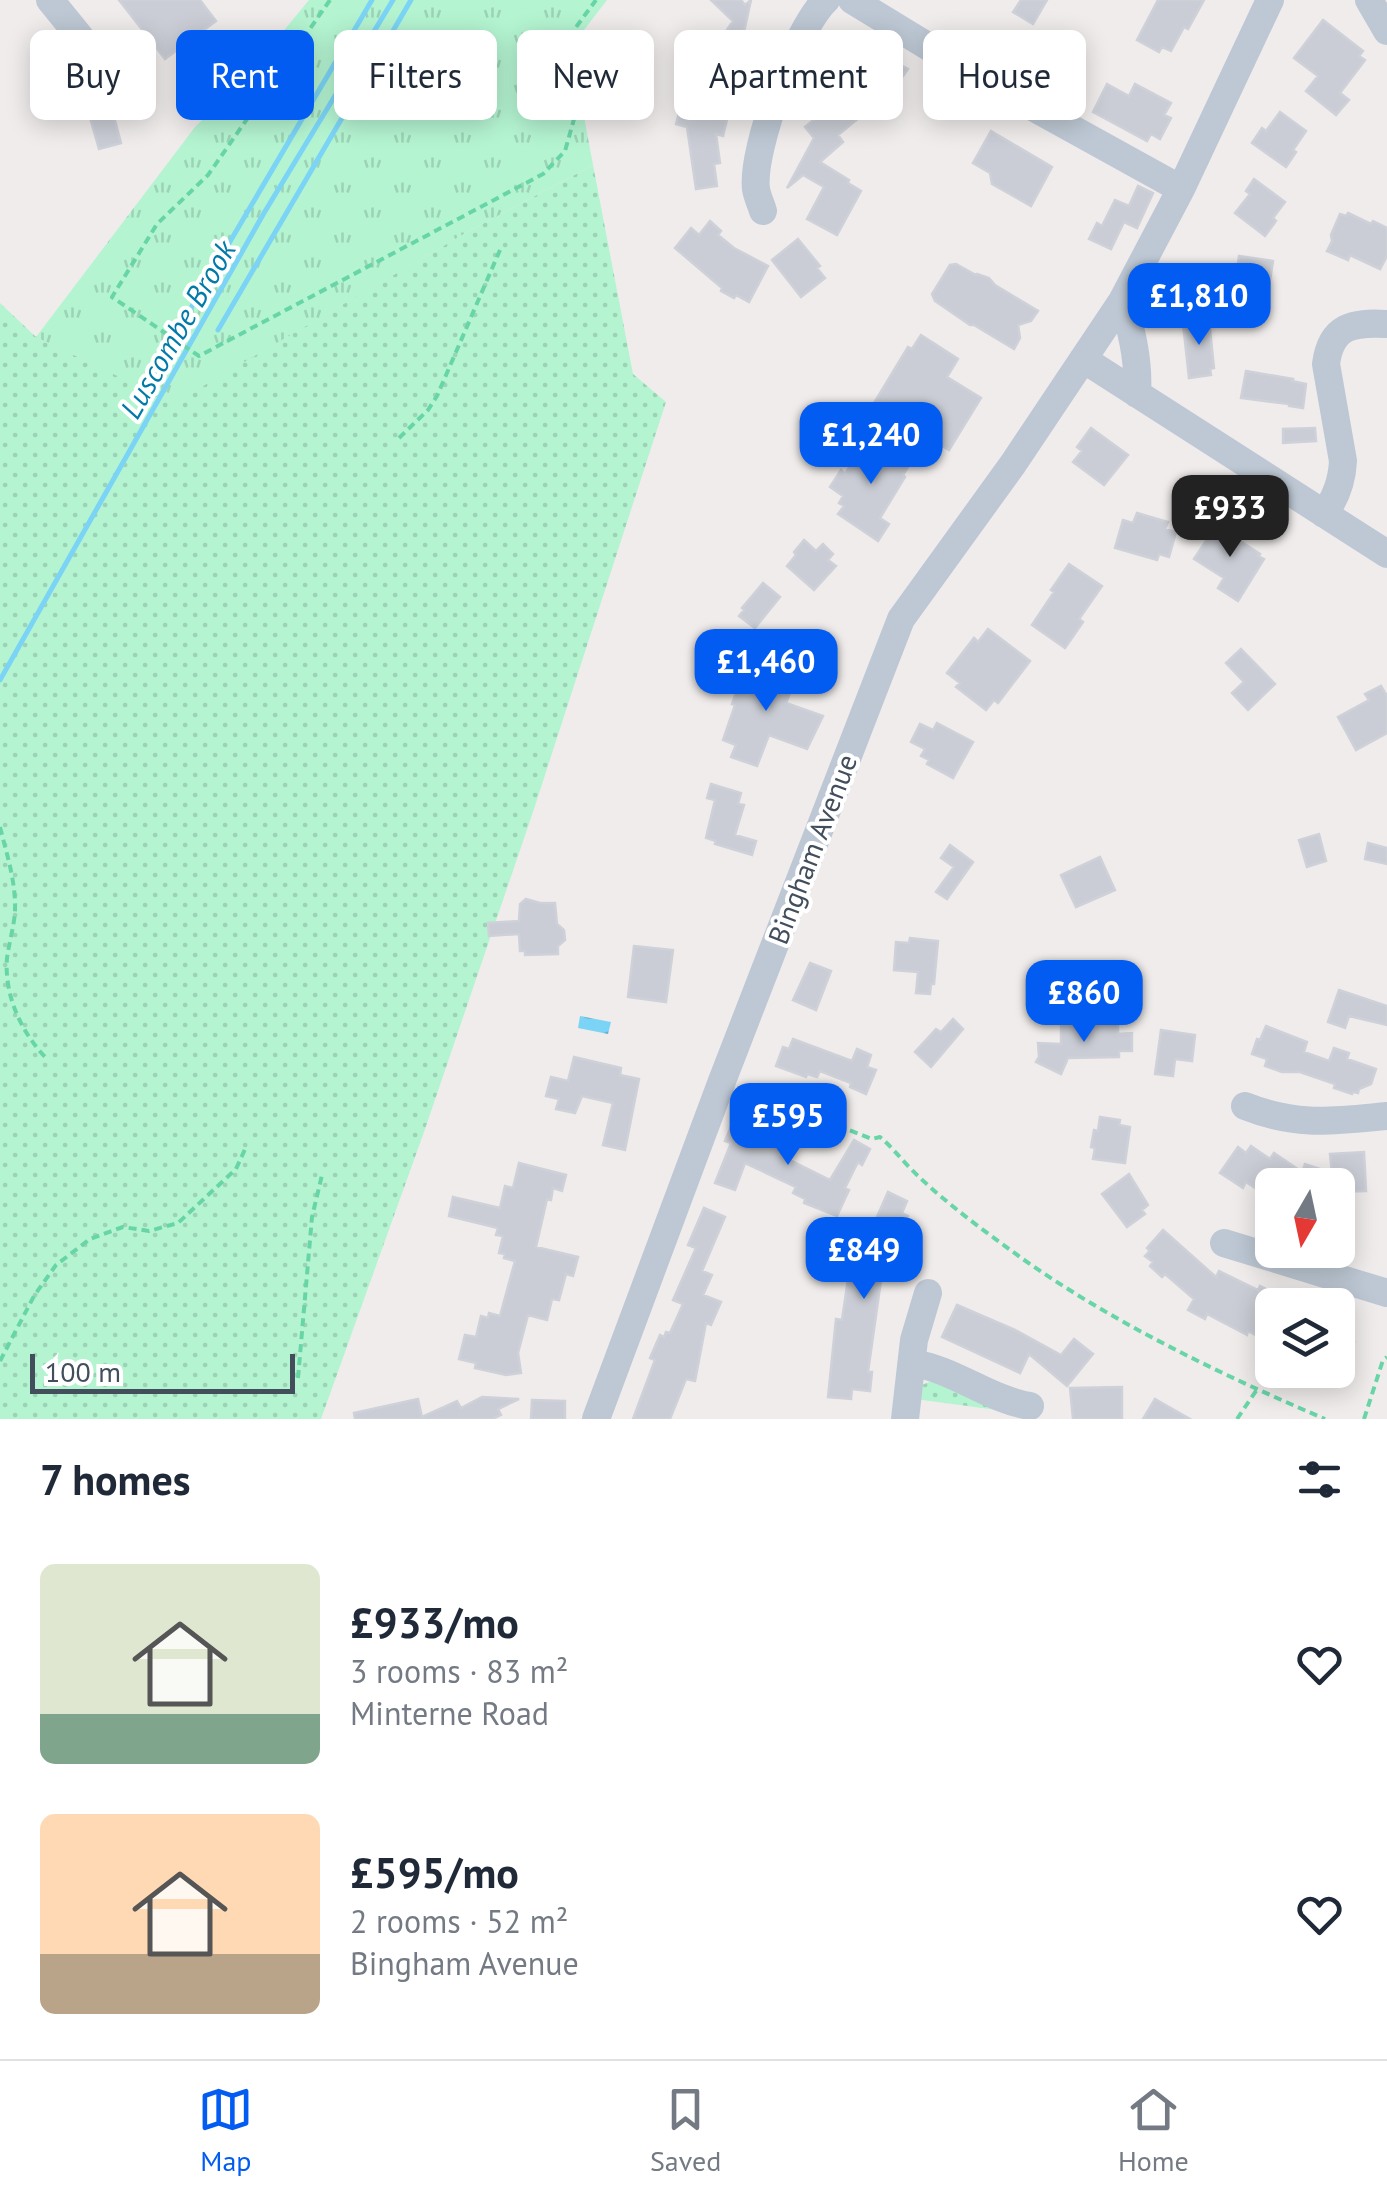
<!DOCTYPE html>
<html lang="en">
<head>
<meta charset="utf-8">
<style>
  :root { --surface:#fff; --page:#f2f2f3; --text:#1f2937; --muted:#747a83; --line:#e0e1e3; --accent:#035cf2 }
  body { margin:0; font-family:"PT Sans",sans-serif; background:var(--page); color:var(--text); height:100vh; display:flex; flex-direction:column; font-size:38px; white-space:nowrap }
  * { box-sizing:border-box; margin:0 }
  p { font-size:32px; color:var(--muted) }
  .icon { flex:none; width:55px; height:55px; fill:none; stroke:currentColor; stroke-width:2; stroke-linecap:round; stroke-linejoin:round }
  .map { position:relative; height:1419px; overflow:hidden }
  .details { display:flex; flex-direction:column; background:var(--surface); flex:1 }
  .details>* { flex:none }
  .hud { position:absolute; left:30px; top:30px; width:1328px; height:90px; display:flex; gap:20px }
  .needle { width:65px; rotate:189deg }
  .buttons { position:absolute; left:1255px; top:1168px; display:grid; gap:20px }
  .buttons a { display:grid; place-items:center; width:100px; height:100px; border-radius:15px; background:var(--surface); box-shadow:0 5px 25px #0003; font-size:50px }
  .scale { position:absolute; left:30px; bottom:25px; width:265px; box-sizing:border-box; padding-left:10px; border:5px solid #424e5c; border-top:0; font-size:28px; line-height:35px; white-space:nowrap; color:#424e5c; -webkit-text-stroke:8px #fff; paint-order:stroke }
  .price { position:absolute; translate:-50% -85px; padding:0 22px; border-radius:20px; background:var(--accent); color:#fff; font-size:32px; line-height:65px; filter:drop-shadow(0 2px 5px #0008) }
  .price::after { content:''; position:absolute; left:50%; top:60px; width:30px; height:22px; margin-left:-15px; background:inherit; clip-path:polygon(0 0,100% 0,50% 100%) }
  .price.selected { background:#222; color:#fff }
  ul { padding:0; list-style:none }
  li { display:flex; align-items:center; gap:30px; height:250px; padding:0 40px }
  li span { display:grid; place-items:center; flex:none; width:280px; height:200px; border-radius:15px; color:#555 }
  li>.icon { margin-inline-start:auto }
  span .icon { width:120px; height:120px; fill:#fffc; stroke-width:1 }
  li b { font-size:42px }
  h2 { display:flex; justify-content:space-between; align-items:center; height:120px; padding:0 40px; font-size:42px }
  .tag { padding:0 35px; border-radius:15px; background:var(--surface); box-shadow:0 5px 25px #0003; font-size:35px; line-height:90px }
  .tag.selected { background:var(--accent); color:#fff }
  .dock { display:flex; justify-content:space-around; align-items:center; height:140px; border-top:2px solid var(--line); background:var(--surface); font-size:28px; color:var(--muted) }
  .dock a { display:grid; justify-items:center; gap:5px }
  .dock .selected { color:var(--accent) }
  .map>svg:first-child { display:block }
</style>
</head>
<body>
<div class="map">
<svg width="1387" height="1419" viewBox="0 0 1387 1419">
  <defs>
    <pattern id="grass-dots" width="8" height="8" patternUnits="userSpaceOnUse" patternTransform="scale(2.5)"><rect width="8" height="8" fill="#b4f4d1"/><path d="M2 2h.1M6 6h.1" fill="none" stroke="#9cd3b6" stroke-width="1.8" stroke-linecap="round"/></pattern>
    <pattern id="park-tufts" width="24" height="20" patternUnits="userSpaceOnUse" patternTransform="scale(2.5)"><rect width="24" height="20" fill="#b4f4d1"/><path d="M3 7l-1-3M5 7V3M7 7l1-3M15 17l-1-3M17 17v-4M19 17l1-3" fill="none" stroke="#9cd3b6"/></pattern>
    <pattern id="water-waves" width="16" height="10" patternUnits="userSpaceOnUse" patternTransform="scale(2.5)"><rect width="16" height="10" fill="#7bd4f6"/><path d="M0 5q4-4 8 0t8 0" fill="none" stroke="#66aeca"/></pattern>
  </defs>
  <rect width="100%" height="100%" fill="#f0ecec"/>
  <path fill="url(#grass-dots)" d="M593 165 633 374 666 402 533 812 424 1132 321 1419H0V303L36 337 174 402 469 231Z
    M936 1379 997 1410 915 1399 922 1385Z"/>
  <path fill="url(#park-tufts)" d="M309 0H607L571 47 593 165 469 231 174 403 36 337 195 127 244 79Z"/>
  <path fill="url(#water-waves)" d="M580 1016 611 1022 608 1034 578 1028Z"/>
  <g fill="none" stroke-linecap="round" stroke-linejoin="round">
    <path stroke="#7bd4f6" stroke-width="5" d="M188 313 372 0
      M218 330 411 0
      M0 680 264 213 393 0"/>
  </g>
  <path fill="#cacdd5" stroke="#cfd1d9" stroke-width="2.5" d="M119 0H200L216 21 165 59Z
    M711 0H741L745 5 751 0 742 41 754 52 723 97 731 103 723 136 716 134 720 163 714 164 717 186 696 189 687 127 676 124 681 105 690 107 698 72 733 21Z
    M1021 0H1047L1033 24 1013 12Z
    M1158 0H1204L1188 29 1184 27 1171 51 1162 47 1159 52 1137 40Z
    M1323 20 1363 51 1359 56 1365 60 1340 93 1349 100 1336 115 1306 91 1318 76 1294 58Z
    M882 55 908 69 891 93 895 96 882 115 871 108 838 135 843 142 820 162 849 180 848 183 861 191 837 235 807 219 824 187 803 175 787 188 814 138 805 127 838 100 845 109 864 81 861 79 872 63 875 65Z
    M98 62 102 74 114 70 120 90 108 94 121 143 99 149 85 100 66 105 58 76 77 70 75 65 81 63 91 65Z
    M1107 84 1129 96 1135 84 1171 103 1164 115 1171 118 1160 139 1151 134 1147 141 1093 112Z
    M1280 112 1306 131 1293 150 1296 152 1286 167 1252 143 1262 128 1266 131Z
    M991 131 1052 167 1031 206 992 184 990 173 973 163Z
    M1254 179 1285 202 1273 218 1276 221 1265 236 1235 213 1250 194 1246 191Z
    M1138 186 1153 193 1137 228 1124 222 1111 249 1089 239 1097 223 1102 226 1115 200 1129 206Z
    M1348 213 1371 224 1373 221 1387 228V256L1380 269 1350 255 1348 260 1327 251 1332 241 1331 235 1340 214 1346 216Z
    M710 221 721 231 718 235 734 248 768 266 749 302 736 295 734 298 721 291 722 288 675 248 691 228 699 235Z
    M798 239 820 266 817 268 825 278 801 297 772 260Z
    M1239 256 1273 261 1265 311 1242 307 1244 294 1238 293 1241 273 1237 272Z
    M956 264 976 275 977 274 989 278 995 285 1038 311 1031 321 1018 325 1020 338 1014 349 974 325H970L935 301 932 294 950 265Z
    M1209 320 1214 368 1210 369 1211 375 1189 378 1183 323Z
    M921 335 958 359 947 377 981 398 949 450 874 403 908 347 912 349Z
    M1246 371 1293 379 1292 381 1306 384 1303 408 1289 406V404L1241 398Z
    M1091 428 1128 455 1104 485 1073 462 1082 451 1077 447Z
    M1315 428 1316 441 1283 443V429Z
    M867 440 878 447 880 444 893 452 895 449 913 459 903 475 905 477 880 518 889 524 878 541 838 514 844 506 839 503 843 496 830 487 841 470 845 474Z
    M1137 513 1168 522 1165 529 1176 532 1169 557 1159 554 1157 560 1115 548 1123 520 1133 523Z
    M1220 520 1235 530 1233 532 1239 536 1237 539 1260 554 1258 556 1264 559 1238 601 1218 588 1224 578 1194 559Z
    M804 540 816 551 823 544 833 554 828 560 836 566 814 590 787 566 796 555 794 552Z
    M1069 564 1102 586 1079 619 1083 622 1065 648 1032 625 1054 592 1051 590Z
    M763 583 780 597 755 628 739 616 744 610 742 608Z
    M988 629 1030 661 998 703 994 700 986 710 956 687 960 683 947 673 974 638 978 642Z
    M1241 649 1275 684 1248 710 1232 693 1244 682 1226 663Z
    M748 660 793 676 787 692 790 693 786 703 823 716 807 749 769 735 757 766 731 757 736 745 723 740 735 705 732 704 737 690 733 689 738 673 743 674Z
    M1381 686 1387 696V733L1356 750 1338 717 1369 700 1365 694Z
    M937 723 973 742 953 778 927 764 929 760 921 756 925 749 911 742 920 724 933 730Z
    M711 784 741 793 738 804 744 805 735 835 756 841 752 855 715 844 716 841 706 838 715 800 707 798Z
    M1319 834 1326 861 1307 867 1299 840Z
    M1368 843 1387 848V864L1365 859Z
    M950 845 973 862 947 899 936 892 954 867 941 858Z
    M1100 857 1115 890 1076 907 1061 875Z
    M526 899 540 903H555L557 924 564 930 565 940 558 946V954L525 955V951H520L519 934 489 936 488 923 519 921 520 904Z
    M910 938 938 941 934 984H931L930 994 916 993 918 972 894 970 896 942 909 943Z
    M634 946 673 950 666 1002 628 997Z
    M810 963 831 971 816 1010 793 1000Z
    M1339 990 1387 1006V1025L1349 1016 1345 1028 1328 1022Z
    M953 1019 963 1029 931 1067 915 1052 936 1029 941 1032Z
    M1118 1023V1034L1132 1033V1051H1119V1057L1068 1058 1061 1074 1036 1062 1039 1057 1038 1043 1061 1044V1025Z
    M1266 1026 1307 1042 1304 1052 1329 1061 1334 1048 1349 1053 1347 1059 1376 1069 1371 1084 1359 1089 1358 1093 1353 1092 1352 1094 1334 1088 1335 1084 1300 1072H1282L1265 1066 1267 1059 1252 1054 1257 1039 1260 1040Z
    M1161 1030 1195 1035 1192 1061 1175 1059 1173 1076 1155 1074Z
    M793 1039 852 1061 857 1049 871 1055 867 1067 876 1070 866 1094 850 1087 851 1083 820 1071 817 1077 807 1074 806 1077 776 1066 783 1047 789 1049Z
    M574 1057 621 1068 620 1075 639 1079 625 1150 603 1145 613 1103 582 1096 575 1113 556 1109 559 1099 546 1096 551 1077 568 1081Z
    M1100 1117 1120 1120 1119 1125 1130 1127 1125 1163 1093 1159 1095 1148 1091 1147 1094 1130 1098 1131Z
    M733 1122 796 1148 790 1160 830 1180 854 1140 870 1149 862 1165 858 1162 845 1188 849 1190 837 1216 804 1203 805 1199 793 1193 796 1187 745 1163 735 1190 715 1183 731 1143 725 1141Z
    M1251 1146 1270 1159 1274 1153 1302 1172 1305 1164 1332 1173 1330 1154 1364 1152 1366 1191 1338 1192V1185H1298L1289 1180 1286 1185H1272V1199L1246 1182 1243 1188 1220 1173 1238 1147 1246 1153Z
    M519 1163 566 1175 562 1191 553 1188 551 1200 547 1199 536 1247 578 1257 573 1276 566 1274 559 1300 552 1299 547 1320 528 1315 518 1353 521 1373 506 1375 475 1368 476 1363 459 1359 465 1335 476 1337 481 1316 488 1318 489 1313 500 1316 515 1261 504 1258 505 1254 499 1253 503 1236 496 1235 498 1228 449 1216 453 1197 500 1208 505 1186 513 1188Z
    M1129 1174 1148 1205 1142 1210 1145 1214 1127 1227 1102 1194Z
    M888 1192 907 1201 902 1213 908 1216 897 1239 894 1267 883 1266 868 1372H872L870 1391 852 1389 851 1399 828 1397 836 1319 842 1320 848 1279H850L854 1243 865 1244Z
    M704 1208 725 1217 702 1271 712 1275 703 1295 721 1302 711 1325 706 1323 695 1381 686 1379 670 1419H633L655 1360 650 1358 660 1335 664 1337 666 1332 670 1333 683 1304 673 1300 696 1248 688 1245Z
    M1163 1230 1216 1277 1219 1271 1258 1290 1260 1286 1297 1305H1272V1321L1261 1338 1248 1331 1247 1335 1207 1314 1205 1319 1188 1310 1194 1299 1165 1274 1162 1277 1150 1266 1153 1262 1145 1256 1150 1251 1147 1248Z
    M957 1305 1015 1330 1061 1355 1074 1339 1093 1354 1067 1386 1029 1354 1020 1373 942 1337Z
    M1338 1332 1354 1342 1338 1369Z
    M1122 1387V1419H1073L1070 1388Z
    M482 1397 519 1399 498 1409 501 1415 492 1419H355L354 1413 418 1399 422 1417 457 1401 461 1408Z
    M1155 1399 1190 1419H1143Z
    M532 1400 565 1401V1419H531Z"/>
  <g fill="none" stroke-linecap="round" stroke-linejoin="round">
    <path stroke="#68d5a7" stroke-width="4" stroke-dasharray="8 5" stroke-linecap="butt" d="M330 0 208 175 157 224 112 297 199 356 543 174 565 151 576 112 563 62 565 42 596 0
      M399 438 428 410 437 396 500 250
      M0 827C7 855 16 882 15 911 14 927 9 943 7 958 4 995 21 1032 46 1058
      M741 1088 872 1139 880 1137C892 1147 901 1159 912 1170 944 1202 983 1230 1020 1257 1113 1323 1220 1374 1325 1419
      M0 1361 34 1296 56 1265 90 1239 123 1227 149 1231 178 1223 236 1169 246 1147
      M298 1378 312 1217 322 1175
      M1237 1419 1258 1388
      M1364 1419 1383 1360 1387 1357"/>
    <path stroke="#bdc8d4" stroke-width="28" d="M50 0 89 48
      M852 0 975 75 1181 189
      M1369 0 1387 31
      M763 211C761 204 757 196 756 189 751 149 797 27 826 0
      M1122 301C1132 330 1139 364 1137 394
      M1083 359 1387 554
      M1324 514C1336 498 1342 481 1343 461L1326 364C1331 326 1352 322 1387 324
      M1245 1106C1298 1127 1333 1121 1387 1116
      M1224 1243 1387 1293
      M912 1363C954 1369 988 1399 1030 1406
      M596 1419 722 1081 901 619 1013 464 1122 301 1181 189 1270 0
      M905 1419 914 1340 928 1293"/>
  </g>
  <g text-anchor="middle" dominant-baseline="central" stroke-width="8" stroke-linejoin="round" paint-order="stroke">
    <g font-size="28" fill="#424e5c" stroke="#fff">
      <text transform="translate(812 849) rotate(-69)">Bingham Avenue</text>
    </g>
    <g font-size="30" font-style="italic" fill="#017aa9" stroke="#fff">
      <text transform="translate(177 329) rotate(-60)">Luscombe Brook</text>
    </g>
  </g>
</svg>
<div class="buttons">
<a><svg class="needle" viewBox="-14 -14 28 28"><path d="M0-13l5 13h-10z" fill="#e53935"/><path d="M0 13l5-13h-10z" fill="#747a83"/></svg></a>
<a><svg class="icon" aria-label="layers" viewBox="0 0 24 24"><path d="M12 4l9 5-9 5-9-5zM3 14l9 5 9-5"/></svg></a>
</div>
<div class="scale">100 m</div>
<b class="price" style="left:1199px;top:348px">£1,810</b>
<b class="price" style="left:871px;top:487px">£1,240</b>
<b class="price selected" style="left:1230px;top:560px">£933</b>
<b class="price" style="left:766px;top:714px">£1,460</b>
<b class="price" style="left:1084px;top:1045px">£860</b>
<b class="price" style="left:788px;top:1168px">£595</b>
<b class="price" style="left:864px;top:1302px">£849</b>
<div class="hud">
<a class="tag">Buy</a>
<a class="tag selected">Rent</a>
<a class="tag">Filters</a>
<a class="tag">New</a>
<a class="tag">Apartment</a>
<a class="tag">House</a>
</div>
</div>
<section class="details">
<h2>7 homes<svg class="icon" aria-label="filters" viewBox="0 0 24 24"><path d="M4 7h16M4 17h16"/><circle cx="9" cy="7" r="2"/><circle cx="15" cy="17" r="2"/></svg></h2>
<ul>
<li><span style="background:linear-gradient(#dfe7d0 75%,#7fa58c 0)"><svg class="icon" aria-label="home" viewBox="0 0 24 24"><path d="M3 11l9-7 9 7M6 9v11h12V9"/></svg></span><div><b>£933/mo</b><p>3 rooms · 83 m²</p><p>Minterne Road</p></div><svg class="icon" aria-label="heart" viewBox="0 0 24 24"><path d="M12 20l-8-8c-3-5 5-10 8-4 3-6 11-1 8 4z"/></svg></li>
<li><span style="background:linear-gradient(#ffd9b3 70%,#b9a48a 0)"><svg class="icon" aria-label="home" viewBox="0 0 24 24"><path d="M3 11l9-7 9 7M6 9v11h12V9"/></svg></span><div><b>£595/mo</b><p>2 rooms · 52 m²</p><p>Bingham Avenue</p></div><svg class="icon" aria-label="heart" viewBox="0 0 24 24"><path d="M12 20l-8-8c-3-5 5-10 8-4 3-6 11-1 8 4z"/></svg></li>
</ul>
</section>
<nav class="dock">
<a class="selected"><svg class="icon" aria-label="map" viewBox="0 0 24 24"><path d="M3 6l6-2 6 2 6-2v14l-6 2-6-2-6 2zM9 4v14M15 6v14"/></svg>Map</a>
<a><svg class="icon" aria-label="saved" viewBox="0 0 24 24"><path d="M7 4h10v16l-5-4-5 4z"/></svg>Saved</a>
<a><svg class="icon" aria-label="home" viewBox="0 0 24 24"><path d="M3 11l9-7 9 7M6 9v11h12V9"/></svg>Home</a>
</nav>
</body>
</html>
